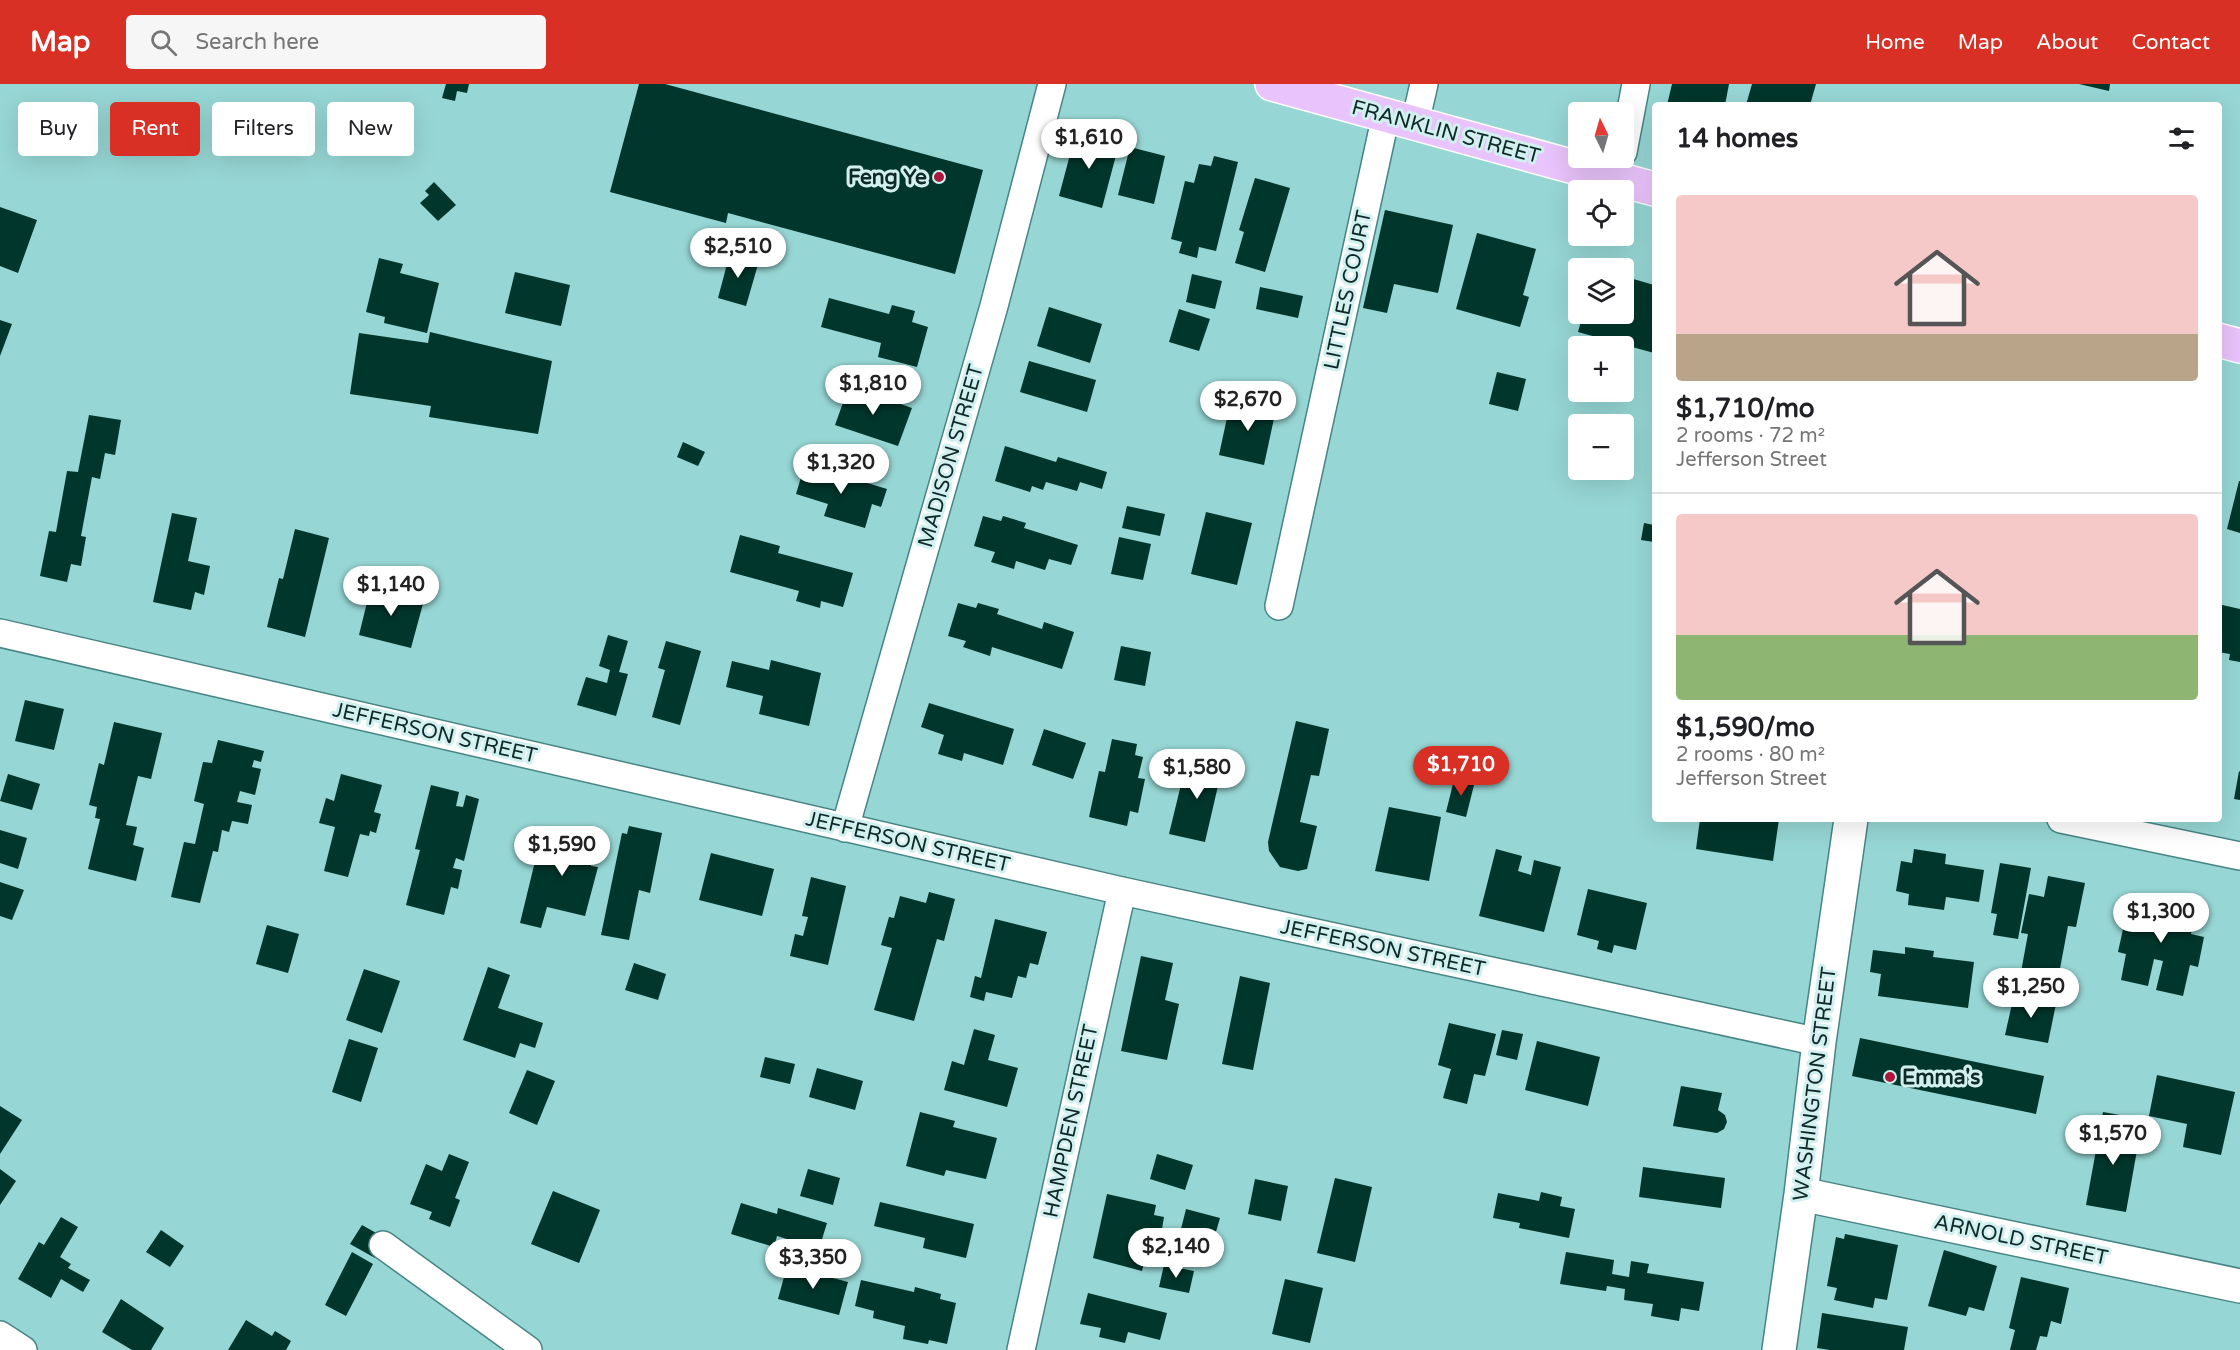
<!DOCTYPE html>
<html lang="en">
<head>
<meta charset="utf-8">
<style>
  :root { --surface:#fff; --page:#f6f6f6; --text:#202124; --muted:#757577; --line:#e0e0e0; --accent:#d93025 }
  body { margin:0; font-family:"Varela Round",sans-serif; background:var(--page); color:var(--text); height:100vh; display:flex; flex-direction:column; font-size:22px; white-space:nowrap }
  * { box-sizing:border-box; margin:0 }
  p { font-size:20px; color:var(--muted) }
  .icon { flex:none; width:33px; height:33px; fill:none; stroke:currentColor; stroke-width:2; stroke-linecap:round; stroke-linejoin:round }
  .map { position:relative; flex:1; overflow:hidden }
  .sheet { position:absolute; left:1652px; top:18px; width:570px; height:720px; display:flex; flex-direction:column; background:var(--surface); border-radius:6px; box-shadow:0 6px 24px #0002 }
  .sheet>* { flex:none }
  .hud { position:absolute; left:18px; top:18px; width:570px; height:54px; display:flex; gap:12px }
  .needle { width:39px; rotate:355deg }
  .controls { position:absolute; left:1568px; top:18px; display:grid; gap:12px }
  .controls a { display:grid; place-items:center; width:66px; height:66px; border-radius:6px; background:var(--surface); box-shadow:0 6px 24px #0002; font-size:30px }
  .price { position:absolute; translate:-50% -51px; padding:0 14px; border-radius:21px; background:#fff; color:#222; font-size:20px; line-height:39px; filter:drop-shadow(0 2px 3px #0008) }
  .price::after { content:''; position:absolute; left:50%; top:36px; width:18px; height:14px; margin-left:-9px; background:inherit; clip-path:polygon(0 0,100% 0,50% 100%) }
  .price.on { background:var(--accent); color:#fff }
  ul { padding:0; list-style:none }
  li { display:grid; align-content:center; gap:12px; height:318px; padding:0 24px }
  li+li { border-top:2px solid var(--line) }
  li span { display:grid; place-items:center; height:186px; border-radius:6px; color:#555 }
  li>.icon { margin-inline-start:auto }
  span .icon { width:108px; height:108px; fill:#fffc; stroke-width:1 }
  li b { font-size:26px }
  h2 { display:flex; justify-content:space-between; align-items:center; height:72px; padding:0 24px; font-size:26px }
  .tag { padding:0 21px; border-radius:6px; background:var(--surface); box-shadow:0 6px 24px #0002; font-size:21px; line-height:54px }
  .tag.on { background:var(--accent); color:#fff }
  header { display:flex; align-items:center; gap:36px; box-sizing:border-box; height:84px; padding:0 30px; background:var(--accent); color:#fff }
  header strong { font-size:28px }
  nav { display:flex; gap:33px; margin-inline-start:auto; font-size:21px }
  .search { width:420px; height:54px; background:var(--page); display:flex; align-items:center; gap:15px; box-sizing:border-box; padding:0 21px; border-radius:6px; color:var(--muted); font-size:22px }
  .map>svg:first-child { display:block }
</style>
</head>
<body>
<header>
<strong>Map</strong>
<div class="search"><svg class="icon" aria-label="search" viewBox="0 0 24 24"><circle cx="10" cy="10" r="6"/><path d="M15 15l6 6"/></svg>Search here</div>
<nav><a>Home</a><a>Map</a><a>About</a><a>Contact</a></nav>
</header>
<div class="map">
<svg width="2240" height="1266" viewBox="0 0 2240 1266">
  <rect width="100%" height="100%" fill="#96d6d4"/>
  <path fill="#00362b" d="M446 0H469L467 9 457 7 455 17 442 14Z
    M639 0H665L983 86 955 190 728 129 726 139 610 108Z
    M1672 0H1729L1725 21H1667Z
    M1752 0H1816L1810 21H1746Z
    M2079 0H2110L2109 7Z
    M1076 48 1119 60 1102 124 1059 112Z
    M1130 63 1165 72 1154 120 1118 111Z
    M1214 72 1238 78 1216 167 1199 163 1197 174 1179 169 1182 158 1171 155 1185 97 1194 99 1199 80 1211 82Z
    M1255 94 1290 104 1265 188 1235 179 1244 148 1239 146Z
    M434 98 456 121 438 137 420 119 429 111 425 107Z
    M0 123 37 136 18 189 0 182Z
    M1385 126 1453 141 1438 209 1394 200 1387 229 1363 224Z
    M1477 149 1536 165 1523 211 1529 213 1520 243 1456 225Z
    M730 169 759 177 746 222 718 214Z
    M379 174 403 180 400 189 439 199 427 249 384 239 385 233 366 228Z
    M515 188 570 201 561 242 505 229Z
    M1192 190 1222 197 1215 225 1186 218Z
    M1623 192 1654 201V269L1578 248 1583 230H1623Z
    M1260 203 1303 212 1298 234 1256 225Z
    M829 214 889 230 892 221 915 227 912 238 928 243 917 283 878 273 881 259 821 243Z
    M1049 223 1102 240 1090 279 1037 262Z
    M1179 225 1210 235 1199 267 1169 258Z
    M0 236 12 240 0 272Z
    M430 248 552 277 538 350 429 333 431 322 350 310 359 249 428 259Z
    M1029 277 1096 296 1087 328 1020 308Z
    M1497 288 1526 295 1518 327 1489 320Z
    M849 302 912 324 898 362 835 341Z
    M1231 315 1276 325 1264 381 1219 371Z
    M89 331 121 336 115 371 105 369 100 395 92 393 81 452 86 453 81 482 71 480 67 498 40 492 49 447 56 448 67 387 78 388Z
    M683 358 705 368 698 382 677 373Z
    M1005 362 1056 378 1058 373 1107 388 1102 405 1080 398 1077 407 1046 398 1043 406 1032 402 1030 408 995 397Z
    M805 380 887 405 881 423 872 420 865 444 824 432 828 420 796 410Z
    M2239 397H2240V449L2227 445Z
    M1127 422 1165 430 1160 452 1122 444Z
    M1206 428 1252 439 1237 501 1191 490Z
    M172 429 197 434 188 477 210 482 204 511 195 508 191 526 153 518Z
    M983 432 1001 437 1003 432 1026 439 1024 444 1078 461 1071 481 1049 475 1045 486 1016 477 1014 485 991 478 995 468 974 462Z
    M1644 439 1654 441V458L1641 456Z
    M295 445 329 454 305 553 267 543 279 494 283 495Z
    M740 451 780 462 778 469 853 489 843 523 821 517 820 524 796 517 799 507 730 488Z
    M1119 453 1151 460 1143 496 1111 490Z
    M371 502 424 516 411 564 359 551Z
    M958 519 976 524 978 519 999 525 997 530 1042 545 1044 538 1074 548 1062 585 992 563 990 572 963 563 966 557 948 552Z
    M2218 520 2240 525V578L2229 576 2230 570 2218 568Z
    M608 551 628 557 619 588 628 590 616 632 577 621 586 593 607 599 610 586 599 582Z
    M666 557 701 567 680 641 652 633 665 586 658 584Z
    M1121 562 1151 568 1145 602 1114 596Z
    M771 576 821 589 809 642 759 630 763 612 726 603 732 577 769 586Z
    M25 616 64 625 54 666 15 657Z
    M929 619 1014 645 1003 681 964 669 962 677 938 670 944 651 921 643Z
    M1296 637 1329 645 1319 692 1311 691 1300 738 1317 742 1307 785 1298 787 1280 783 1269 767 1268 758Z
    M114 638 162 649 151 695 138 692 126 741 137 743 133 761 144 764 136 797 88 785 100 735 95 734 97 723 89 721 99 679 104 681Z
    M1044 645 1086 659 1073 695 1032 681Z
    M1112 655 1137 660 1135 671 1143 673 1138 694 1145 695 1138 729 1130 727 1127 742 1089 733 1099 687 1105 688Z
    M218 656 264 667 261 678 254 676 252 683 261 685 255 711 240 707 237 718 252 721 248 740 232 737 229 748 222 746 218 768 213 767 200 819 171 813 184 758 195 760 204 720 194 717 203 678 212 679Z
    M1212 673 1224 676 1205 758 1169 750 1187 676 1210 681Z
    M2239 687 2240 688V716L2234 715Z
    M8 690 40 700 32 726 0 717Z
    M341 690 382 701 374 728 381 730 376 749 370 747 369 752 360 750 348 793 324 787 335 743 319 739 326 714 334 717Z
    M1455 692 1475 697 1466 733 1446 728Z
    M431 701 459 708 456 722 463 723 466 711 479 715 464 777 456 774 453 784 462 786 458 805 451 803 444 831 406 821 420 766 415 765Z
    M1389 723 1441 733 1429 797 1375 787Z
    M1700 735H1779L1773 777 1696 765Z
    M629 742 662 749 650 809 639 806 629 856 601 851 622 749 627 750Z
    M551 745 602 758 597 777 593 775 591 782 598 783 585 832 547 823 541 844 520 839 538 765 545 767Z
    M0 746 27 754 18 785 0 779Z
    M1496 765 1522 772 1518 787 1531 791 1534 776 1561 783 1544 848 1479 832Z
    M1914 765 1946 770 1945 780 1984 786 1979 818 1946 813 1944 826 1908 821 1909 810 1896 807 1901 777 1912 779Z
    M711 769 774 785 762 832 699 816Z
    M2000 779 2031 784 2018 855 1993 851 1997 830 1991 829Z
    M2048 792 2085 799 2076 843 2068 842 2055 911 2018 904 2028 850 2021 849 2029 810 2044 813Z
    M811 793 846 802 828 881 790 872 795 850 803 852 808 833 802 832Z
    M0 798 24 806 12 836 0 832Z
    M1588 805 1647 819 1636 866 1614 861 1612 869 1597 865 1599 857 1577 851Z
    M929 808 955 815 944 857 937 855 914 937 874 926 892 864 881 861 889 833 894 834 900 812 926 819Z
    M2145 809 2197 820 2191 850 2204 853 2198 883 2190 881 2183 912 2156 906 2163 877 2154 875 2148 902 2121 896 2126 870 2118 868 2125 836 2138 839Z
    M995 835 1047 848 1038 881 1030 879 1026 894 1018 892 1012 914 986 908 984 917 970 913 975 892 981 894Z
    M267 841 299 850 288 889 256 880Z
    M1905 863 1934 867 1933 873 1974 878 1968 924 1878 912 1881 890 1870 888 1873 866 1905 870Z
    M1141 872 1173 879 1165 916 1179 920 1167 976 1121 967Z
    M634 879 666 890 658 916 625 906Z
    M488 883 510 891 498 924 543 939 535 964 520 959 515 974 463 956Z
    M364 885 400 897 382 949 346 936Z
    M1240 892 1270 899 1253 986 1222 980Z
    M2014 911 2056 920 2048 959 2005 951Z
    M1449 939 1496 950 1485 992 1474 990 1467 1020 1443 1014 1451 985 1438 981Z
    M974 945 995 951 988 976 1018 984 1007 1023 944 1006 952 977 964 981Z
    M1502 946 1523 950 1517 976 1496 971Z
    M1860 954 2044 992 2036 1030 1852 992Z
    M349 955 378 964 361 1018 332 1008Z
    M1537 957 1600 973 1588 1022 1525 1006Z
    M765 973 795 980 790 1000 760 993Z
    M817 984 863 997 855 1026 809 1013Z
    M527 986 555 997 537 1041 509 1029Z
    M2157 991 2235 1008 2221 1071 2183 1063 2187 1040 2149 1032Z
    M1681 1002 1722 1009 1718 1026 1725 1031 1727 1038 1724 1045 1717 1049 1673 1042Z
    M0 1022 22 1036 0 1070Z
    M920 1028 955 1037 953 1043 997 1054 986 1095 946 1086 944 1092 906 1082Z
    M2103 1028 2125 1032 2121 1051 2139 1055 2126 1128 2086 1121Z
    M449 1070 469 1078 455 1114 460 1116 450 1143 429 1135 432 1128 410 1120 426 1080 442 1087Z
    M1157 1070 1193 1081 1185 1106 1150 1095Z
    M1643 1083 1725 1094 1721 1124 1639 1113Z
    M0 1085 16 1097 0 1121Z
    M808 1085 840 1094 833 1121 800 1112Z
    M1335 1094 1372 1103 1355 1178 1317 1169Z
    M1255 1095 1288 1102 1281 1137 1248 1130Z
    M553 1107 600 1126 579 1179 531 1160Z
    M1541 1108 1562 1113 1560 1122 1575 1125 1569 1154 1519 1144 1520 1139 1493 1134 1498 1109 1539 1117Z
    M1107 1110 1156 1121 1154 1131 1164 1133 1161 1151 1150 1149 1148 1157 1157 1158 1153 1177 1145 1175 1142 1187 1093 1174Z
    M880 1118 974 1140 966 1174 923 1164 925 1154 874 1142Z
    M741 1119 777 1130 778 1124 827 1139 819 1165 777 1152 774 1163 731 1150Z
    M1186 1125 1220 1134 1213 1158 1180 1149Z
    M61 1133 78 1143 60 1173 71 1180 68 1184 90 1196 83 1208 61 1195 51 1214 18 1195 39 1158 44 1161Z
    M362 1141 385 1154 375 1174 350 1160Z
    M161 1146 184 1162 170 1183 146 1168Z
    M1845 1150 1898 1161 1887 1216 1875 1214 1873 1224 1834 1216 1837 1204 1827 1202 1836 1153 1844 1155Z
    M1944 1166 1997 1182 1984 1227 1969 1223 1966 1232 1928 1222Z
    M352 1168 373 1180 346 1232 325 1221Z
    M1566 1168 1614 1176 1612 1190 1629 1193 1631 1177 1649 1180 1647 1189 1704 1198 1699 1227 1681 1224 1679 1237 1651 1232 1653 1220 1624 1216 1625 1205 1607 1202 1606 1207 1560 1200Z
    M1164 1181 1194 1187 1189 1209 1159 1203Z
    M787 1182 848 1198 839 1231 778 1215Z
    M2021 1193 2069 1204 2061 1240 2051 1237 2047 1253 2040 1252 2036 1266H2010L2015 1246 2009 1244Z
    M1285 1195 1323 1204 1310 1259 1272 1250Z
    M861 1196 914 1208 915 1203 941 1210 940 1215 956 1219 947 1260 929 1256 928 1260 903 1255 905 1242 873 1234 874 1227 855 1222Z
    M1088 1209 1167 1229 1160 1256 1128 1248 1125 1259 1099 1253 1101 1244 1080 1240Z
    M121 1215 164 1244 151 1266H132L102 1248Z
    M1822 1229 1908 1243 1904 1266H1830L1817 1264Z
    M246 1236 272 1252 275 1247 291 1257 286 1266H228Z"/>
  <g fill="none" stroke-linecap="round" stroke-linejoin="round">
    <g stroke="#478584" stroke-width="30">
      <path id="minor" d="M1415 39 1424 0
        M1623 68 1636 0
        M1279 522 1386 31
        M0 549 1122 807 1819 958
        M2061 735 2240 772
        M845 744 994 222 1052 0
        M383 1161 528 1266
        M0 1251 23 1266
        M1021 1266 1122 807"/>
    </g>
    <g stroke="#478584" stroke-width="36">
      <path id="tertiary" d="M1801 1110 2240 1202
        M1779 1266 1801 1110 1819 958 1851 735"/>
    </g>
    <g stroke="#fff" stroke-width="36">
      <path id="primary" d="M1272 0 1654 105
        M2218 256 2240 262"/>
    </g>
    <use href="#minor" stroke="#fff" stroke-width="27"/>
    <use href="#tertiary" stroke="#fff" stroke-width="33"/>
    <use href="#primary" stroke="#e9c3fb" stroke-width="33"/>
  </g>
  <g fill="#ac183d" stroke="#d1f0ef" stroke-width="2">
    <circle cx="939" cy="93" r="6"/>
    <circle cx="1890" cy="993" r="6"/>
  </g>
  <g text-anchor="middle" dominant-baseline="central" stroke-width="6" stroke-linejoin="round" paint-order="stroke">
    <g font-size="21" fill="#0e2928" stroke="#d1f0ef">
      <text transform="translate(1446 48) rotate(15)">FRANKLIN STREET</text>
      <text transform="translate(1348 206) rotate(-78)">LITTLES COURT</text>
      <text transform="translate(951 372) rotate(-74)">MADISON STREET</text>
      <text transform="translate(435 649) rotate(13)">JEFFERSON STREET</text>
      <text transform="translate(908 758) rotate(13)">JEFFERSON STREET</text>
      <text transform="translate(1383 864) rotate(12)">JEFFERSON STREET</text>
      <text transform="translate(1815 1000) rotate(-83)">WASHINGTON STREET</text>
      <text transform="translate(1071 1037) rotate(-78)">HAMPDEN STREET</text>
      <text transform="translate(2021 1156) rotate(12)">ARNOLD STREET</text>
    </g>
    <g font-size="21" font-weight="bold" fill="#0e2928" stroke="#d1f0ef" text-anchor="end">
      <text x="927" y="93">Feng Ye</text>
      <text x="1902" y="993" text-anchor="start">Emma's</text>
    </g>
  </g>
</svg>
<div class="controls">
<a><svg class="needle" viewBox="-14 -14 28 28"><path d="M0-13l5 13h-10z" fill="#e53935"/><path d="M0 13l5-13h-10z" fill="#757577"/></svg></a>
<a><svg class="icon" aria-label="locate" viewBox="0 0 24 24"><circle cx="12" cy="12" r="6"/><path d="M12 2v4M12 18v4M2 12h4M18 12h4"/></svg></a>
<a><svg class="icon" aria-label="layers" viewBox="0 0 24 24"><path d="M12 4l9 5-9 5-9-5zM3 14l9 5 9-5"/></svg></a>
<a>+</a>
<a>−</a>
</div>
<b class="price" style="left:1089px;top:86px">$1,610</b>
<b class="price" style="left:738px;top:195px">$2,510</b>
<b class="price" style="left:873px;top:332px">$1,810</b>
<b class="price" style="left:1248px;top:348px">$2,670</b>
<b class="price" style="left:841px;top:411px">$1,320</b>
<b class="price" style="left:391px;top:533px">$1,140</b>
<b class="price on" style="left:1461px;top:713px">$1,710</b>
<b class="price" style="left:1197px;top:716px">$1,580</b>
<b class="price" style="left:562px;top:793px">$1,590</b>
<b class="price" style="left:2161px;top:860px">$1,300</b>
<b class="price" style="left:2031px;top:935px">$1,250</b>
<b class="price" style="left:2113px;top:1082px">$1,570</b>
<b class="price" style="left:1176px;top:1195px">$2,140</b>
<b class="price" style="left:813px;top:1206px">$3,350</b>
<div class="hud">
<a class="tag">Buy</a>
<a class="tag on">Rent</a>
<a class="tag">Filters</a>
<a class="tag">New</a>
</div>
<section class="sheet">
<h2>14 homes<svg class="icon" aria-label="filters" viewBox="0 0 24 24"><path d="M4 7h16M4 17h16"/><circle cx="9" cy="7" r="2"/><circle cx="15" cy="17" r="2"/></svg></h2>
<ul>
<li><span style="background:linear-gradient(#f6c9c9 75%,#b9a48a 0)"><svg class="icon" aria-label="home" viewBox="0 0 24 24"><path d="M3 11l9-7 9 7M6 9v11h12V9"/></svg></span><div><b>$1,710/mo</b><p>2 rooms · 72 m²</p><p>Jefferson Street</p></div></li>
<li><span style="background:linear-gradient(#f6c9c9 65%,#8fb573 0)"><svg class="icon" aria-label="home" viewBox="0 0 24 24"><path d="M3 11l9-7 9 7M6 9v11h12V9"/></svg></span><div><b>$1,590/mo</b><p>2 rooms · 80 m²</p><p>Jefferson Street</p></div></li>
</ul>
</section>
</div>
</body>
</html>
